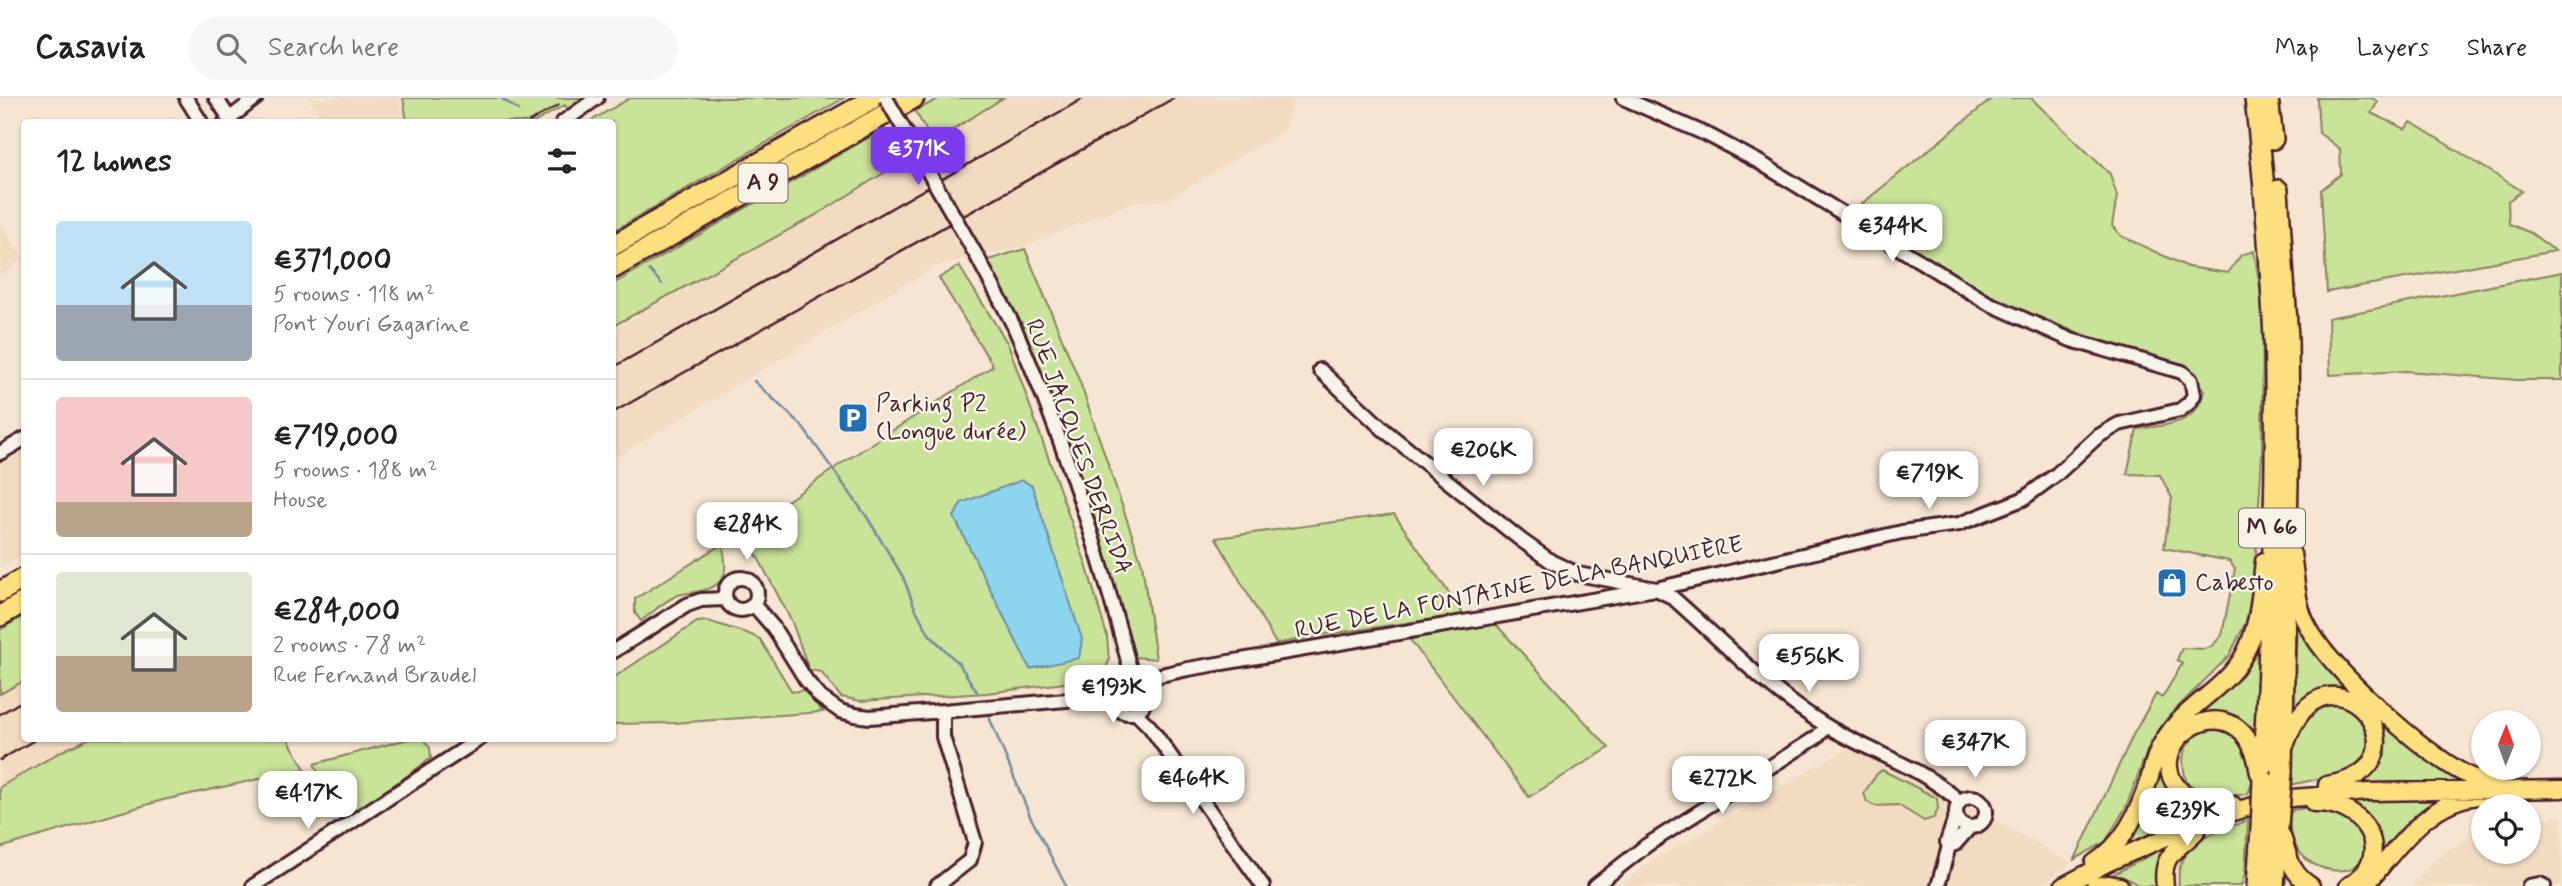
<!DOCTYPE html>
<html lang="en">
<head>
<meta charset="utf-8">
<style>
  :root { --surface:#fff; --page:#f6f6f6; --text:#222; --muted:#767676; --line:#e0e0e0; --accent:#7c3aed }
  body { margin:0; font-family:Mynerve,sans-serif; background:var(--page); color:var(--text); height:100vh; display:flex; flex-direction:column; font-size:26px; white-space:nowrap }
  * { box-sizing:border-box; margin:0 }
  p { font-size:23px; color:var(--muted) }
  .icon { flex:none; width:38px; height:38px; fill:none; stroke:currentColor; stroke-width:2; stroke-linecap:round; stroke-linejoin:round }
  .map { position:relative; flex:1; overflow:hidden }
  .side { position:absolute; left:21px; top:21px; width:595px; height:623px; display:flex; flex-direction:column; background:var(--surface); border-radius:7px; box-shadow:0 2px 5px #0004 }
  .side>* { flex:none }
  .needle { width:46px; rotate:1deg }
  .buttons { position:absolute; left:2471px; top:612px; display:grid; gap:14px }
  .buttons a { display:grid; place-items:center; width:70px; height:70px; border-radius:50%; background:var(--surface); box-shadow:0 2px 5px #0004; font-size:35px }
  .price { position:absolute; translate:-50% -60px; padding:0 16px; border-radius:14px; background:#fff; color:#222; font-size:23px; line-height:46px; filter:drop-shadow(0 2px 4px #0008) }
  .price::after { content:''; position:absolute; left:50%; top:42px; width:21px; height:16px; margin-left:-10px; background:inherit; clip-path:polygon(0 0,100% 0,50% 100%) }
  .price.on { background:var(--accent); color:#fff }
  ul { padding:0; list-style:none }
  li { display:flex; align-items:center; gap:21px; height:175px; padding:0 35px }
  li+li { border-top:2px solid var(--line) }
  li span { display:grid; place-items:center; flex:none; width:196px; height:140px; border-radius:7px; color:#555 }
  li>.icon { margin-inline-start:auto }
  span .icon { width:84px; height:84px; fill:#fffc; stroke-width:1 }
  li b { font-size:30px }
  h2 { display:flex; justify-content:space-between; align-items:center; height:84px; padding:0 35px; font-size:30px }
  header { display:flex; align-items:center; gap:42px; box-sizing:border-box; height:98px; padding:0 35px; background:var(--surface); border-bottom:2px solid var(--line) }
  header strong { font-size:33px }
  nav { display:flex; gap:38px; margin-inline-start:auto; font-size:24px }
  .search { width:490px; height:63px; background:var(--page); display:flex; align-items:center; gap:18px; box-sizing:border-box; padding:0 24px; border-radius:38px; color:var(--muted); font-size:26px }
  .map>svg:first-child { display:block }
</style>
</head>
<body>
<header>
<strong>Casavia</strong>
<div class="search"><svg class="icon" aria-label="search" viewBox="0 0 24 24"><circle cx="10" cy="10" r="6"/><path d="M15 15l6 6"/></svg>Search here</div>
<nav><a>Map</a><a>Layers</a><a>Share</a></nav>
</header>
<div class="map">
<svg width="2562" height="788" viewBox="0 0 2562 788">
  <rect width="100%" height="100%" fill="#f5e5d2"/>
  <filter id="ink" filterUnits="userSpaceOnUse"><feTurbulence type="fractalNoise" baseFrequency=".0143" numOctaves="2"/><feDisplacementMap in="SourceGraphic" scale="14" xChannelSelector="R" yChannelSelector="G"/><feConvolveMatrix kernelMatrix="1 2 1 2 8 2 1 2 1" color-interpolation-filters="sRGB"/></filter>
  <g filter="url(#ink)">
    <path fill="#f3dbc2" d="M309 0H400L404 24H323Z
      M1002 0H1295L1283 33 1166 102 1134 104 1024 148 936 168 613 361 612 232 818 116Z
      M0 126 24 160 0 179Z
      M24 347V456L0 470V361Z
      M24 583V640L90 641 62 653 0 689V596Z
      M1848 650 1937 691 2072 765 2041 788H1621L1650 763 1713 729Z
      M2562 718V788H2412L2437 759 2472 738 2483 735V754H2529V721Z"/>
    <path fill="#c9e399" stroke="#8a8162" stroke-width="2" d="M403 0H589L568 12 565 7 535 24H407Z
      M630 0H844L613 133 612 24H589Z
      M940 0H1003L933 44 915 13Z
      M1993 0H2031L2110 76 2117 98 2112 128 2121 138 2188 169 2228 175 2241 157 2254 153 2263 207 2262 357 2254 487 2246 524 2229 558 2168 619 2149 648 2126 709 2105 744 2075 761 2134 635 2156 596 2162 600 2182 566 2177 562 2182 550 2204 551 2212 548 2222 537 2235 471 2229 463 2164 450 2172 400 2160 377 2127 376 2137 331C2167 327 2198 327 2204 292L2188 272 2073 233 1974 192 1853 113Z
      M2317 0H2372L2378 4 2371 15 2405 31 2411 24 2522 93 2508 103 2509 126 2531 135 2555 153 2327 194 2321 92 2341 76 2340 51 2319 35Z
      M884 31 903 63 818 116 613 228V186Z
      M1025 151 1080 284 1142 466 1156 561 1134 559 1107 468 1037 263 1002 196 988 162Z
      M959 168 1008 246 1086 466 1107 538 1109 563 1104 575 1095 581 987 595 861 603 841 599 821 574 809 572 792 524 744 433 842 365 993 268 939 180Z
      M2562 174V282H2518L2406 273 2330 277 2328 220Z
      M1394 416 1464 517 1321 537 1276 546 1216 440Z
      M722 446C728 470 729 487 700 493 693 495 685 495 678 497 665 502 652 515 641 523L635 515V501Z
      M24 518V583L0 596V532Z
      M1491 521 1609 650 1529 699 1405 535Z
      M2297 522 2457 678 2463 684 2357 685C2378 668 2391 643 2376 618 2369 608 2350 599 2340 592L2309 598 2294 610Z
      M708 523 749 536 760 541 792 594 804 592 823 614 674 625 613 626V580L697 524Z
      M2263 530 2258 644 2240 620C2222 616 2207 612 2191 621 2221 592 2250 571 2263 530Z
      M2331 605 2346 607 2368 626 2369 654 2356 673 2290 687C2291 656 2295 612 2331 605Z
      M2206 629 2233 636C2244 653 2261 677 2247 696 2226 699 2206 697 2187 685 2179 659 2182 645 2206 629Z
      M90 640 288 641 305 671 163 702 0 750V689L62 653Z
      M408 641H423L430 650 431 660 357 715H343L337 708 314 666Z
      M2163 659C2166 697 2173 703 2210 714L2127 746 2144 718Z
      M1882 672 1937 700 1938 711 1934 720 1924 723 1898 707 1875 708 1867 704 1864 695 1877 676Z
      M2456 697C2428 715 2391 732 2377 764 2379 729 2377 719 2346 701Z
      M2306 710C2325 711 2347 716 2358 734 2390 788 2282 788 2290 716L2293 712Z
      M2248 722 2245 776 2241 788H2179C2174 742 2214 736 2248 722Z
      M2169 747 2158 767 2159 788H2140L2128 781 2112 777Z"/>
    <path fill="#8dd5ee" stroke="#728ca0" stroke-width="2" d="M1022 382 1032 388 1082 541 1079 560 1030 571 954 419 961 405Z"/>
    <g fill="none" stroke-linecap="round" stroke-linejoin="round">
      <path stroke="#728ca0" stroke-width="2.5" d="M501 0 518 12
        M649 172 662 186
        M754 283 801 327 867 419 903 479 915 510 929 536 960 567 977 594
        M987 614 1030 718 1066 788"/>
      <g stroke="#4a1f2b" stroke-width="18">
        <path id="minor" d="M186 0 201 24
          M216 0 232 24
          M225 24 256 0
          M563 24 597 0
          M979 162C991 186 1005 209 1016 233 1064 341 1103 467 1133 582
          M1320 272 1384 332 1521 442 1552 464 1578 476 1656 491 1672 499C1721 542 1768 592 1825 627 1869 654 1921 668 1960 704
          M0 355 24 341
          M725 496a16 16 0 1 1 32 0a16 16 0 1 1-32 0Z
          M753 506 773 529 806 582 820 599 840 613 855 617 870 619 943 613 1099 599 1112 602
          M612 554 687 507 701 502 725 501
          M1112 598a17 17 0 1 1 34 0a17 17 0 1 1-34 0Z
          M1145 592 1156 578 1188 571 1656 491 1902 434 1959 426 2023 401 2057 376 2097 339 2119 326 2180 312 2189 305 2194 297 2191 282 2182 274 2071 242 1988 205 1759 64 1710 38 1623 0
          M1135 614 1150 629 1263 788
          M1956 714a15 15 0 1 1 30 0a15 15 0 1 1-30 0Z
          M1949 748 1955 746 1970 729
          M253 788 481 640
          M937 788 970 762 975 744 943 639V613
          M1595 788 1647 747 1817 639 1827 628
          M1938 788 1949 748 1947 744 1956 717
          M2529 788 2540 786 2544 788"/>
      </g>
      <g stroke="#4a1f2b" stroke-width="21">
        <path id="major" d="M2292 456C2296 480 2296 508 2308 529 2331 572 2421 653 2465 676 2474 681 2485 683 2495 685
          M2286 645C2328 525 2442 669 2327 687
          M2314 705C2365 703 2398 758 2348 788
          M2233 707C2215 710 2197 707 2183 695 2134 652 2225 581 2254 654 2257 660 2257 668 2259 675
          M2282 738C2289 759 2290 775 2311 788
          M2094 765C2124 746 2138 715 2149 682 2153 668 2156 654 2164 642 2184 608 2225 592 2244 557 2260 527 2260 496 2264 463
          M2063 788 2107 765 2201 724 2249 709 2292 700 2369 694 2562 691
          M2095 788 2109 786 2120 788
          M2165 788C2160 753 2181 752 2198 731
          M2365 788C2396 752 2429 700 2481 698"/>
      </g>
      <g stroke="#4a1f2b" stroke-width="24">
        <path id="highway" d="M2255 0C2264 80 2270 159 2274 239 2279 386 2269 534 2263 681
          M2268 0 2273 41
          M2278 92 2288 240 2289 335 2282 674
          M612 148 874 0
          M612 171 914 0
          M0 494 24 480
          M0 518 24 504
          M2257 788 2261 731
          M2274 788 2278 728"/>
      </g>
      <use href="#minor" stroke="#f7f3e8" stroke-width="12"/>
      <use href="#major" stroke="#fce080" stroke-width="16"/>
      <use href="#highway" stroke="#fce080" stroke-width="19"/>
      <path stroke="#4a1f2b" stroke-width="2" d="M207 0 222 24
        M529 24 559 7"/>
      <path stroke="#4a1f2b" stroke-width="2.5" d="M612 270 1084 0
        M612 315 1174 0
        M0 616 24 602
        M0 662 38 640"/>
      <g stroke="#4a1f2b" stroke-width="18" stroke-linecap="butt">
        <path id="minor-bridge" d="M886 0 979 162"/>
      </g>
      <g stroke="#4a1f2b" stroke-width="24" stroke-linecap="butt">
        <path id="highway-bridge" d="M2278 728 2282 674
          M2261 731 2263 681"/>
      </g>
      <use href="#minor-bridge" stroke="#f7f3e8" stroke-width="12"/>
      <use href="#highway-bridge" stroke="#fce080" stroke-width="19"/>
    </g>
  </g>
  <defs>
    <g id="parking-square" transform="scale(1.575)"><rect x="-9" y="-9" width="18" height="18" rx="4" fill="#1f6fb2" stroke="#f7f3e8"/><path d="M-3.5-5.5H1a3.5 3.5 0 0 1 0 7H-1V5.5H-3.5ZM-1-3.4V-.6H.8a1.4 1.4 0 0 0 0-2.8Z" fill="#fff"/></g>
    <g id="shop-square" transform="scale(1.575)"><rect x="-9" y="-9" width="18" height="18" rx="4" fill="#1f6fb2" stroke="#f7f3e8"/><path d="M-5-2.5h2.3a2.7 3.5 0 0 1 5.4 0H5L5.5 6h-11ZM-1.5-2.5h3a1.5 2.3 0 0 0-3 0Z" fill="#fff"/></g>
  </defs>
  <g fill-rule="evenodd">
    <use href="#parking-square" x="853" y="320"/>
    <use href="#shop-square" x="2172" y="485"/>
  </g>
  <g text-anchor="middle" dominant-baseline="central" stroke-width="5" stroke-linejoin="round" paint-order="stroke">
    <g fill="#f7f3e8" stroke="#7e5f64" stroke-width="2">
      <rect x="738.5" y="65.5" width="49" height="39" rx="5"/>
      <rect x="2239" y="410.5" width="66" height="39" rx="5"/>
    </g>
    <g font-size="23" font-weight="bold" fill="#4a1f2b">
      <text x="763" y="85">A 9</text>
      <text x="2272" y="430">M 66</text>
    </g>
    <g font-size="24" fill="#4a1f2b" stroke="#f7f3e8" text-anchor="start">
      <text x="876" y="306">Parking P2<tspan x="876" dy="28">(Longue durée)</tspan></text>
      <text x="2195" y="485">Cabesto</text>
    </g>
    <g font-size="24" fill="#4a1f2b" stroke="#f7f3e8">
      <text transform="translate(1078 349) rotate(70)">RUE JACQUES DERRIDA</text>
      <text transform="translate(1519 490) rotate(-11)">RUE DE LA FONTAINE DE LA BANQUIÈRE</text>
    </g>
  </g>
</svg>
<div class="buttons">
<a><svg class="needle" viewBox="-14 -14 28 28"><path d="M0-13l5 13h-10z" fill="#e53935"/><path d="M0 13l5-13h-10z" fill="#767676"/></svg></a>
<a><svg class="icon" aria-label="locate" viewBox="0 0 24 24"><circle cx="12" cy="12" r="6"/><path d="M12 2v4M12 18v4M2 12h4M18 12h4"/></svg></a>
</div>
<b class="price on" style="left:918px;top:89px">€371K</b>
<b class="price" style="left:1892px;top:166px">€344K</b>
<b class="price" style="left:1483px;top:390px">€206K</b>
<b class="price" style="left:1929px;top:413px">€719K</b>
<b class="price" style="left:747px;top:464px">€284K</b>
<b class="price" style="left:1809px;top:596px">€556K</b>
<b class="price" style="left:1113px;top:627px">€193K</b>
<b class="price" style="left:1975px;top:682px">€347K</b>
<b class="price" style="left:1193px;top:718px">€464K</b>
<b class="price" style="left:1722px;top:718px">€272K</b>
<b class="price" style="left:308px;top:733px">€417K</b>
<b class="price" style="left:2187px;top:750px">€239K</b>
<section class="side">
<h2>12 homes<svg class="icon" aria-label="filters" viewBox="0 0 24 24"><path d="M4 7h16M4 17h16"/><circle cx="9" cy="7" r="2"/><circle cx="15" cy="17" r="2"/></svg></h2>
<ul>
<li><span style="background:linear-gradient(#bfe0f5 60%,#9aa5b1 0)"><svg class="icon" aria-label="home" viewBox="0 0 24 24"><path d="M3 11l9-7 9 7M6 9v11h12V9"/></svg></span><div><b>€371,000</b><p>5 rooms · 118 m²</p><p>Pont Youri Gagarine</p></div></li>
<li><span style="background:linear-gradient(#f6c9c9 75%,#b9a48a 0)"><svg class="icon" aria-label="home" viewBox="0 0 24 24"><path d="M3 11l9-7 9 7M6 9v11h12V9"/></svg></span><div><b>€719,000</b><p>5 rooms · 188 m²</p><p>House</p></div></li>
<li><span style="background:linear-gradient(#dfe7d0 60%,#b9a48a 0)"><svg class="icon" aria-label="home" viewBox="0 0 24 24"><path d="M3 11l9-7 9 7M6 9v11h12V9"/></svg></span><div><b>€284,000</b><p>2 rooms · 78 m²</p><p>Rue Fernand Braudel</p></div></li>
</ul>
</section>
</div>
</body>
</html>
